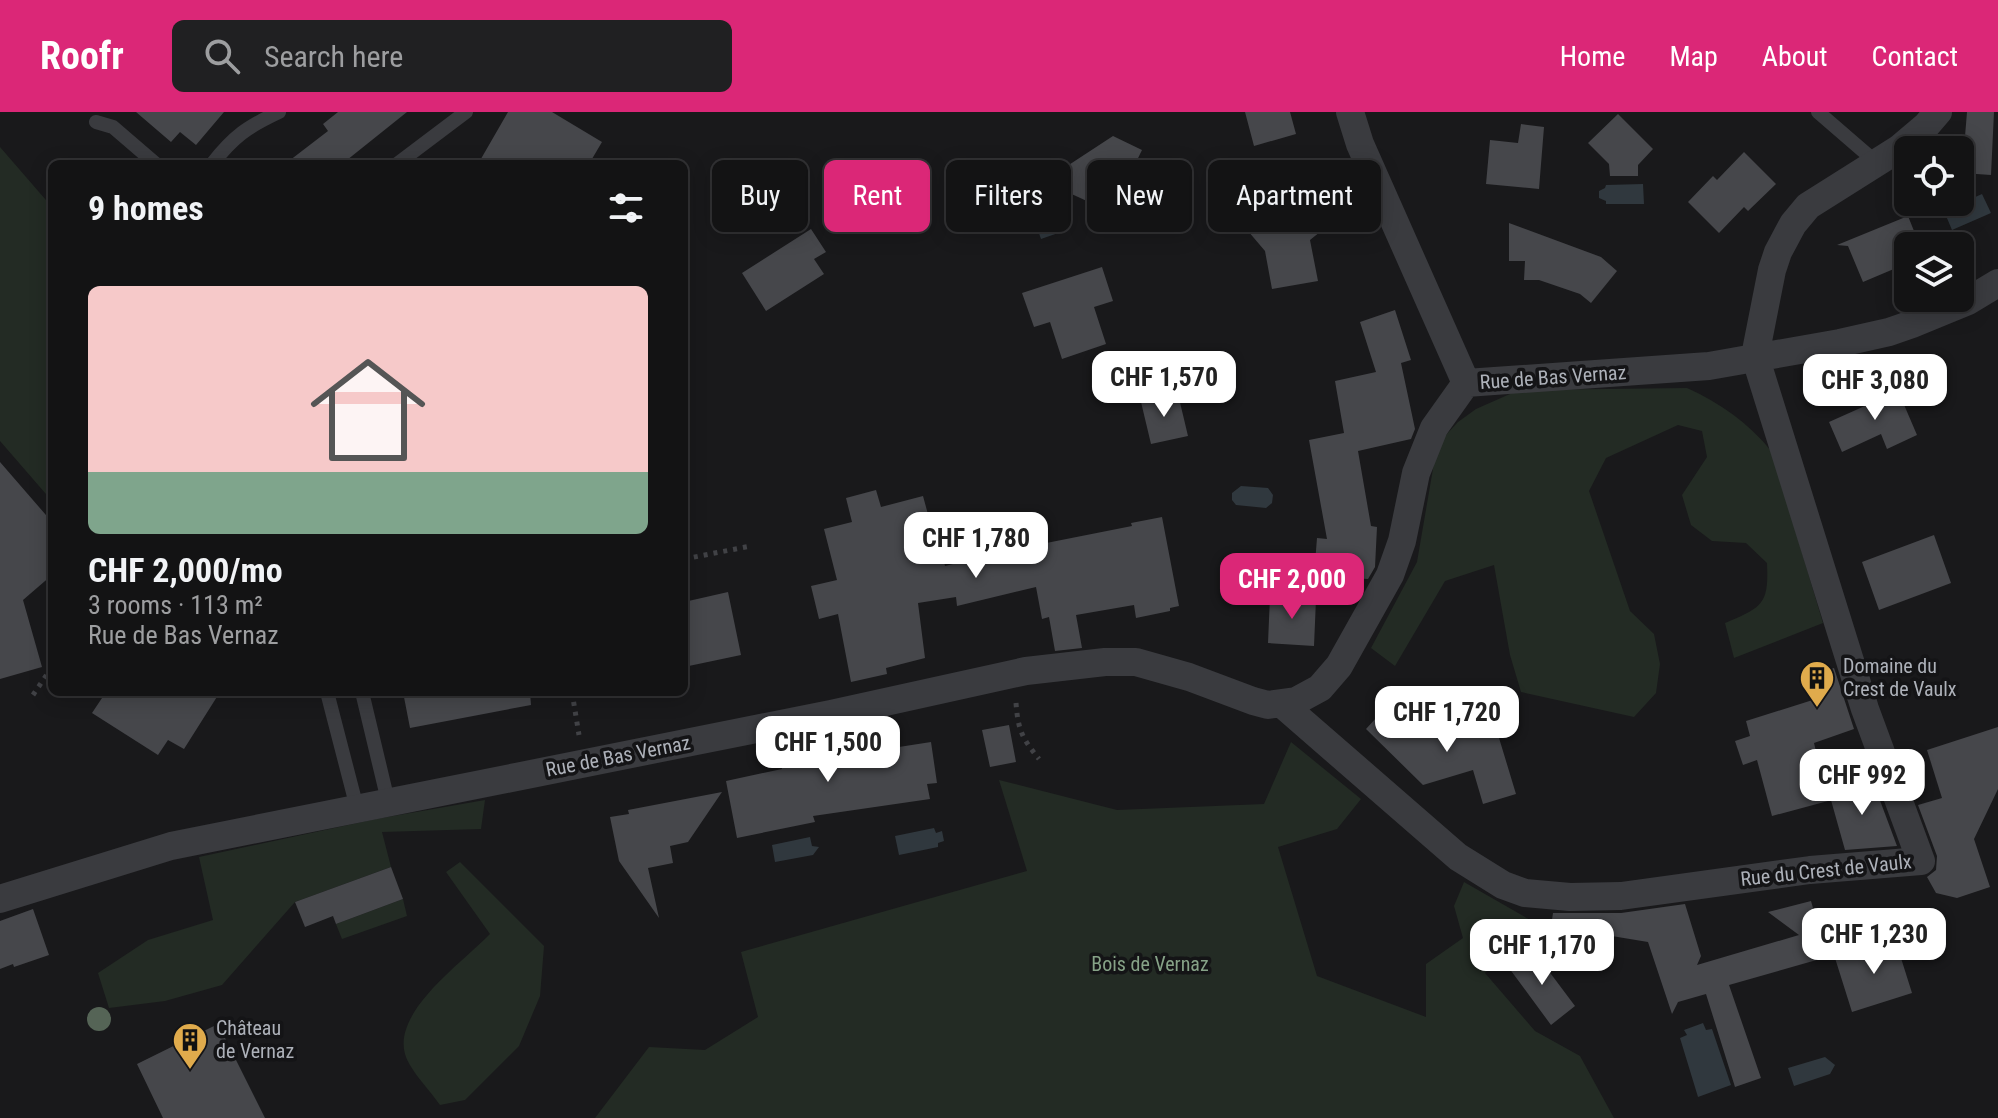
<!DOCTYPE html>
<html lang="en">
<head>
<meta charset="utf-8">
<style>
  :root { --surface:#131314; --page:#202022; --text:#f1f3f6; --muted:#9d9ea0; --line:#323234; --accent:#db2777 }
  body { margin:0; font-family:"Roboto Condensed",sans-serif; background:var(--page); color:var(--text); height:100vh; display:flex; flex-direction:column; font-size:30px; white-space:nowrap }
  * { box-sizing:border-box; margin:0 }
  p { font-size:26px; color:var(--muted) }
  .icon { flex:none; width:44px; height:44px; fill:none; stroke:currentColor; stroke-width:2; stroke-linecap:round; stroke-linejoin:round }
  .map { position:relative; flex:1; overflow:hidden }
  .details { position:absolute; left:48px; top:48px; width:640px; height:536px; display:flex; flex-direction:column; background:var(--surface); border-radius:12px; box-shadow:0 4px 20px #0003,0 0 0 2px var(--line) }
  .details>* { flex:none }
  .hud { position:absolute; left:712px; top:48px; width:760px; height:72px; display:flex; gap:16px }
  .fabs { position:absolute; left:1894px; top:24px; display:grid; gap:16px }
  .fabs a { display:grid; place-items:center; width:80px; height:80px; border-radius:12px; background:var(--surface); box-shadow:0 4px 20px #0003,0 0 0 2px var(--line); font-size:40px }
  .price { position:absolute; translate:-50% -68px; padding:0 18px; border-radius:16px; background:#fff; color:#222; font-size:26px; line-height:52px; filter:drop-shadow(0 2px 4px #0008) }
  .price::after { content:''; position:absolute; left:50%; top:48px; width:24px; height:18px; margin-left:-12px; background:inherit; clip-path:polygon(0 0,100% 0,50% 100%) }
  .price.on { background:var(--accent); color:#fff }
  ul { padding:0; list-style:none }
  li { display:grid; align-content:center; gap:16px; height:424px; padding:0 40px }
  li span { display:grid; place-items:center; height:248px; border-radius:12px; color:#555 }
  li>.icon { margin-inline-start:auto }
  span .icon { width:144px; height:144px; fill:#fffc; stroke-width:1 }
  li b { font-size:34px }
  h2 { display:flex; justify-content:space-between; align-items:center; height:96px; padding:0 40px; font-size:34px }
  .tag { padding:0 28px; border-radius:12px; background:var(--surface); box-shadow:0 4px 20px #0003,0 0 0 2px var(--line); font-size:28px; line-height:72px }
  .tag.on { background:var(--accent); color:#fff }
  header { display:flex; align-items:center; gap:48px; box-sizing:border-box; height:112px; padding:0 40px; background:var(--accent); color:#fff }
  header strong { font-size:38px }
  nav { display:flex; gap:44px; margin-inline-start:auto; font-size:28px }
  .search { width:560px; height:72px; background:var(--page); display:flex; align-items:center; gap:20px; box-sizing:border-box; padding:0 28px; border-radius:12px; color:var(--muted); font-size:30px }
  .map>svg:first-child { display:block }
</style>
</head>
<body>
<header>
<strong>Roofr</strong>
<div class="search"><svg class="icon" aria-label="search" viewBox="0 0 24 24"><circle cx="10" cy="10" r="6"/><path d="M15 15l6 6"/></svg>Search here</div>
<nav><a>Home</a><a>Map</a><a>About</a><a>Contact</a></nav>
</header>
<div class="map">
<svg width="1998" height="1006" viewBox="0 0 1998 1006">
  <rect width="100%" height="100%" fill="#19191b"/>
  <path fill="#232b24" d="M0 35 52 95V389L0 329Z
    M1687 276C1720 291 1749 311 1772 340L1823 511 1734 546 1725 511C1762 495 1769 493 1767 451L1746 431 1712 429 1691 413 1682 383 1707 345 1702 319 1678 313 1606 346 1589 379 1630 499 1654 522 1660 552 1656 581 1634 605 1521 580 1510 543 1494 453 1445 469 1395 554 1371 536 1417 450 1434 351 1444 325 1458 310 1476 297 1519 278Z
    M1291 630 1361 687 1337 717 1278 735 1317 864 1426 905V852L1463 826 1454 794 1464 770 1532 809 1485 861 1535 919 1580 944 1614 1006H595L649 935 705 938 758 905 741 840 1027 759 999 668 1117 698 1264 692Z
    M485 688 481 717 382 720 391 755 295 790 222 873 165 889 109 896 98 861 148 828 213 808 199 745 376 707Z
    M460 750 544 834 540 884 519 934 465 988 440 993C430 978 410 959 405 942 393 899 462 851 490 822L446 760Z
    M403 787 407 804 342 827 336 812Z"/>
  <path fill="#30383e" d="M1643 72 1644 92H1606V89L1599 86V79L1605 76 1606 73Z
    M1038 76 1042 79 1047 77 1061 120 1041 127 1026 84Z
    M1982 82 1991 101 1952 118 1944 99Z
    M1241 374 1268 376 1273 383 1272 391 1266 396 1236 393 1232 388V381Z
    M934 716 936 721 942 719 944 729 938 731V735L899 743 895 724Z
    M810 725 812 734 819 735 813 743 775 750 772 733Z
    M1703 911 1706 918 1712 917 1731 973 1698 985 1680 926 1687 923 1684 918Z
    M1825 945 1835 953 1830 962 1794 974 1788 956Z"/>
  <path fill="#46474b" d="M136 0H224L196 33 180 20 171 30Z
    M338 0H407L342 52H285L328 19 323 12Z
    M508 0H552L602 30 589 52H478Z
    M1245 0H1290L1296 22 1254 34Z
    M1967 0H1994L1991 63 1962 61Z
    M1618 2 1653 37 1638 53V64H1610L1609 52 1588 31Z
    M1521 12 1544 15 1539 77 1486 72 1490 28 1518 31Z
    M1113 24 1142 38 1122 79 1089 90 1065 79 1058 60Z
    M1744 40 1776 72 1748 99 1744 95 1719 121 1688 90 1713 64 1717 68Z
    M1316 82 1336 107 1310 128 1318 169 1272 177 1265 139 1248 119 1278 94 1288 105Z
    M1908 104 1920 134H1908V151L1863 170 1848 134 1837 133Z
    M1509 111 1601 145 1617 159 1591 191 1580 182 1539 168H1524L1525 149H1509Z
    M811 117 826 140 814 147 824 162 766 199 742 161Z
    M1102 155 1113 189 1094 195 1106 232 1062 247 1050 210 1034 215 1022 181Z
    M1395 198 1411 248 1401 251 1415 317 1411 327 1358 339 1371 414 1377 415 1375 455 1368 467 1314 464 1317 426 1327 427 1309 328 1344 321 1335 269 1376 260 1360 210Z
    M1896 274 1917 323 1887 337 1881 322 1842 340 1829 310 1867 293 1865 288Z
    M1178 282 1188 324 1151 332 1141 290Z
    M0 350 52 410V463L23 488 42 555 0 567Z
    M876 378 881 395 923 384 938 439 941 438 945 454 1001 440 1132 414 1131 411 1162 405 1179 494 1170 496V499L1136 506 1134 493 1076 503 1082 536 1055 539 1049 505 1042 507 1036 475 957 494 956 485 918 491 925 546 886 556 887 562 851 570 838 502 819 507 811 474 837 468 824 417 852 410 846 386Z
    M1934 423 1951 471 1879 498 1862 450Z
    M728 480 741 543 684 555V490Z
    M1270 484 1316 487 1314 534 1268 531Z
    M1834 556 1854 617 1814 631 1828 689 1772 704 1757 648 1743 653 1735 629 1750 624 1746 609 1819 586 1813 563Z
    M106 580H220L184 637 168 628 158 643 92 601Z
    M403 580H530L531 593 410 616Z
    M1386 595 1400 610 1404 607 1420 624 1468 608 1473 623 1496 616 1516 682 1483 692 1473 658 1423 673 1366 617Z
    M1009 613 1016 650 990 655 982 618Z
    M1998 615V677L1974 727 1990 775 1957 786 1936 781 1927 765 1936 758 1937 744 1918 693 1942 686 1927 638Z
    M823 621 828 646 931 630 937 671 927 672 930 687 813 704 815 710 737 726 726 669 782 657 777 630Z
    M1872 667 1897 734 1845 738 1829 681Z
    M722 680 688 730 670 734 673 751 648 756 659 806 619 749 610 705 629 702 628 698Z
    M391 755 403 787 336 812 333 804 305 815 295 790Z
    M1811 789 1827 845 1729 873 1761 966 1735 975 1706 882 1678 890 1672 902 1648 830 1551 814 1553 801H1621L1685 792 1701 844 1697 853 1799 823 1768 800Z
    M33 797 49 843 14 855 13 852 0 857V809Z
    M1895 827 1912 881 1852 900 1835 846Z
    M1533 838 1575 894 1551 913 1509 856Z
    M218 912 265 1006H163L137 952Z"/>
  <g fill="none" stroke-linecap="round" stroke-linejoin="round">
    <path stroke="#414246" stroke-width="5" stroke-dasharray="4 6" stroke-linecap="butt" d="M684 447 751 434
      M572 580 579 623
      M33 583 52 555
      M1016 591C1018 618 1022 626 1039 647"/>
    <path stroke="#3a3b3f" stroke-width="14" d="M1818 0 1877 51
      M96 10 113 15 156 52
      M212 52C234 24 247 15 279 0
      M397 52 466 0
      M327 580 357 696
      M362 580 388 689"/>
    <path stroke="#3a3b3f" stroke-width="28" d="M1350 0 1360 32 1466 271
      M1282 592 1458 745 1503 773 1525 781 1570 785 1621 784 1810 758 1921 749 1865 597 1755 244 1772 158 1778 140 1793 112 1808 94 1900 36 1926 14 1938 0
      M0 787 171 734 831 602 1026 559 1105 550H1136L1189 565 1253 589 1268 593 1296 589 1320 576 1339 554 1390 463 1402 429 1416 361 1434 316 1466 271 1709 254 1840 231 1889 220 1912 212 1968 189 1998 171"/>
  </g>
  <circle fill="#556456" cx="99" cy="907" r="12"/>
  <defs>
    <g id="building-pin" transform="scale(1.8)"><path d="M0 17L-7.5 6A9.5 9.5 0 1 1 7.5 6Z" fill="#e0ab4c" stroke="#141416"/><path d="M-4-6H4V6H1V3H-1V6H-4ZM-2.5-4.3h1.7v1.8h-1.7ZM.8-4.3h1.7v1.8H.8ZM-2.5-1h1.7V.8h-1.7ZM.8-1h1.7V.8H.8Z" fill="#111"/></g>
  </defs>
  <g fill-rule="evenodd">
    <use href="#building-pin" x="1817" y="566"/>
    <use href="#building-pin" x="190" y="928"/>
  </g>
  <g text-anchor="middle" dominant-baseline="central" stroke-width="7" stroke-linejoin="round" paint-order="stroke">
    <g font-size="20" fill="#adb1b9" stroke="#141416">
      <text transform="translate(1553 265) rotate(-4)">Rue de Bas Vernaz</text>
      <text transform="translate(618 644) rotate(-11)">Rue de Bas Vernaz</text>
      <text transform="translate(1826 758) rotate(-6)">Rue du Crest de Vaulx</text>
    </g>
    <g font-size="20" fill="#adb1b9" stroke="#141416" text-anchor="start">
      <text x="1843" y="554">Domaine du<tspan x="1843" dy="23">Crest de Vaulx</tspan></text>
      <text x="216" y="916">Château<tspan x="216" dy="23">de Vernaz</tspan></text>
    </g>
    <g font-size="20" fill="#86a287" stroke="#141416">
      <text x="1150" y="852">Bois de Vernaz</text>
    </g>
  </g>
</svg>
<div class="fabs">
<a><svg class="icon" aria-label="locate" viewBox="0 0 24 24"><circle cx="12" cy="12" r="6"/><path d="M12 2v4M12 18v4M2 12h4M18 12h4"/></svg></a>
<a><svg class="icon" aria-label="layers" viewBox="0 0 24 24"><path d="M12 4l9 5-9 5-9-5zM3 14l9 5 9-5"/></svg></a>
</div>
<b class="price" style="left:1164px;top:307px">CHF 1,570</b>
<b class="price" style="left:1875px;top:310px">CHF 3,080</b>
<b class="price" style="left:976px;top:468px">CHF 1,780</b>
<b class="price on" style="left:1292px;top:509px">CHF 2,000</b>
<b class="price" style="left:1447px;top:642px">CHF 1,720</b>
<b class="price" style="left:828px;top:672px">CHF 1,500</b>
<b class="price" style="left:1862px;top:705px">CHF 992</b>
<b class="price" style="left:1874px;top:864px">CHF 1,230</b>
<b class="price" style="left:1542px;top:875px">CHF 1,170</b>
<div class="hud">
<a class="tag">Buy</a>
<a class="tag on">Rent</a>
<a class="tag">Filters</a>
<a class="tag">New</a>
<a class="tag">Apartment</a>
</div>
<section class="details">
<h2>9 homes<svg class="icon" aria-label="filters" viewBox="0 0 24 24"><path d="M4 7h16M4 17h16"/><circle cx="9" cy="7" r="2"/><circle cx="15" cy="17" r="2"/></svg></h2>
<ul>
<li><span style="background:linear-gradient(#f6c9c9 75%,#7fa58c 0)"><svg class="icon" aria-label="home" viewBox="0 0 24 24"><path d="M3 11l9-7 9 7M6 9v11h12V9"/></svg></span><div><b>CHF 2,000/mo</b><p>3 rooms · 113 m²</p><p>Rue de Bas Vernaz</p></div></li>
</ul>
</section>
</div>
</body>
</html>
